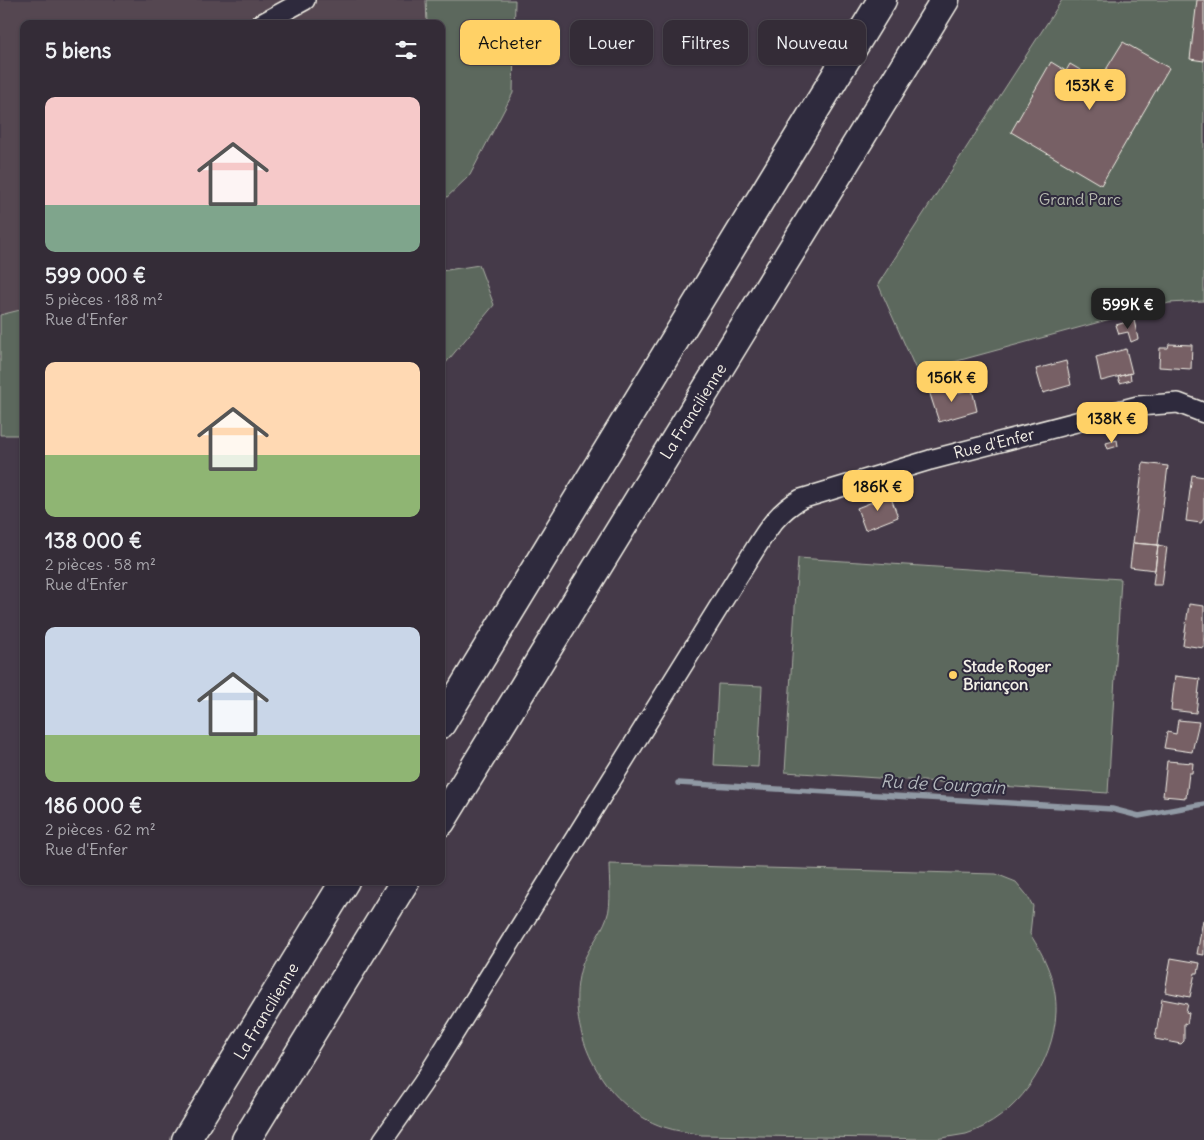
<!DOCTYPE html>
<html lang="fr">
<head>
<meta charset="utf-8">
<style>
  :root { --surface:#342c37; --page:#3c343f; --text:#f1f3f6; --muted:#a9a7ad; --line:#4e4852; --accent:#ffd166 }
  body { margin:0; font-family:Delius,sans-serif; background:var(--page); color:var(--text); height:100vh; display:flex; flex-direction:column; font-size:19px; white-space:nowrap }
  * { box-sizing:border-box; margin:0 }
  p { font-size:16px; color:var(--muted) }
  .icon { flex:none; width:28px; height:28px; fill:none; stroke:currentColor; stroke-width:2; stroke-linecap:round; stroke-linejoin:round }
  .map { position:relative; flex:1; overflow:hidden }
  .drawer { position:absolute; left:20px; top:20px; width:425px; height:865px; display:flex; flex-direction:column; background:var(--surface); border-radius:10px; box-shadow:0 1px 4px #0004,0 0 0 1px var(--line) }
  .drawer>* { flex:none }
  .hud { position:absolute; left:460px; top:20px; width:475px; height:45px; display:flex; gap:10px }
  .price { position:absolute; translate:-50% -42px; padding:0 11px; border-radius:10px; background:var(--accent); color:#111; font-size:16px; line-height:32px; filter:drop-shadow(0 1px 2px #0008) }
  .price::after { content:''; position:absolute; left:50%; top:30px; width:15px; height:11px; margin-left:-8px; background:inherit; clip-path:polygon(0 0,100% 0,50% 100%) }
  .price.selected { background:#222; color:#fff }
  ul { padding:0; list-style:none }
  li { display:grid; align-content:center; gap:10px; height:265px; padding:0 25px }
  li span { display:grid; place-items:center; height:155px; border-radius:10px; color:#555 }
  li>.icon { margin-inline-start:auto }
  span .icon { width:90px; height:90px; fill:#fffc; stroke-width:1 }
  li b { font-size:21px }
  h2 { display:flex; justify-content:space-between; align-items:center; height:60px; padding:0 25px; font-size:21px }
  .pill { padding:0 18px; border-radius:10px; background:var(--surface); box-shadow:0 1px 4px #0004,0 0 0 1px var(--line); font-size:18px; line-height:45px }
  .pill.selected { background:var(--accent); color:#111 }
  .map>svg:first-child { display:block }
</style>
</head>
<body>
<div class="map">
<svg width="1204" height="1140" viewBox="0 0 1204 1140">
  <rect width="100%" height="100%" fill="#453a49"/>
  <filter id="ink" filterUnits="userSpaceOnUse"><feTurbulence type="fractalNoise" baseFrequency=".02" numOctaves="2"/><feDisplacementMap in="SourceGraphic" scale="10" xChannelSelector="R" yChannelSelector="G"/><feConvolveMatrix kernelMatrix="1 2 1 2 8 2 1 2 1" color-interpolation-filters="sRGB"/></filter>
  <g filter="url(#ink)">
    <path fill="#544651" d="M0 0H426L427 24H24V309L0 315Z"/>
    <path fill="#5b685d" stroke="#a8aca2" d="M426 0H515L513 93 470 175 441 203V24H427Z
      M1062 0H1204V301L1169 303 917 372 878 284Z
      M479 265 494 305 445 364 441 366V271Z
      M24 309V435H0V315Z
      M798 558 1121 579 1108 793 785 772Z
      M718 684 762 686 758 767 714 765Z
      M609 864 996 874 1016 882 1026 894 1033 906 1030 934C1045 957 1057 983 1056 1012 1054 1063 1016 1119 966 1134 956 1136 946 1137 936 1139L701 1135C689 1132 675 1131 664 1127 602 1107 562 1026 582 965 588 948 601 934 607 917 612 905 609 878 609 864Z"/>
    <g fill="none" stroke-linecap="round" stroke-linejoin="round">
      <path stroke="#9099a4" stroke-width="5.5" d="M678 783 1112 809 1139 816 1204 804"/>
    </g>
    <path fill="#776165" stroke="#f4f1e8" d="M1197 0H1204V61L1190 59Z
      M1123 42 1169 68 1101 185 1011 132 1051 62 1066 71 1070 64 1099 81Z
      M1134 320 1138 339 1131 342 1128 332 1119 334 1116 325Z
      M1169 344 1192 345 1191 369 1159 367 1160 348H1168Z
      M1126 349 1132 373 1101 381 1096 357Z
      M1066 361 1071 385 1043 393 1036 369Z
      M1130 373 1131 380 1120 383 1118 377Z
      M946 386 949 395 972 389 977 411 939 422 929 391Z
      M1117 440 1118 446 1108 449 1106 443Z
      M1143 463 1168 466 1158 545 1133 543Z
      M1192 475 1204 477V517L1201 523 1186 521Z
      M890 495 898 517 865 530 857 508Z
      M1133 543 1158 545 1155 570 1130 567Z
      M1158 545 1167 547 1162 585H1153Z
      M1189 604 1204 606V648L1183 645Z
      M1175 676 1200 679 1196 713 1171 710Z
      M1178 720 1199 722 1192 752 1164 748 1167 732 1176 734Z
      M1167 761 1193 763 1192 773H1189L1186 798 1163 796Z
      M1203 920H1204V955L1197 954Z
      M1171 958 1200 963 1198 973H1195L1190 997 1165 992Z
      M1162 999 1188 1004 1186 1012 1189 1013 1187 1024 1184 1023V1041L1181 1044 1155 1039Z"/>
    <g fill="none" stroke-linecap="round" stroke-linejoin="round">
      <g stroke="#f4f1e8" stroke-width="22">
        <path id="street" d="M261 24 305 0
          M383 1140 423 1083 755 549C768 528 779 511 801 499L930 460 1138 406 1178 403 1204 413"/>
      </g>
      <g stroke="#f4f1e8" stroke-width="31">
        <path id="highway" d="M441 724 882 0
          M441 822 945 0
          M186 1140 345 881
          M246 1140 405 881"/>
      </g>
      <use href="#street" stroke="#2f2a3d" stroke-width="19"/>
      <use href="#highway" stroke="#2f2a3d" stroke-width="28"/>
    </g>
  </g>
  <circle fill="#ffd166" stroke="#2f2a3d" stroke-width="2" cx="953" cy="675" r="5"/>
  <g text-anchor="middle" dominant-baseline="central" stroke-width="4" stroke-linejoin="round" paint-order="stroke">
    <g font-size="16" fill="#b7bab0" stroke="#2f2a3d">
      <text x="1080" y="199">Grand Parc</text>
    </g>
    <g font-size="16" fill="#f4f1e8" stroke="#2f2a3d">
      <text transform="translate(693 411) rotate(-58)">La Francilienne</text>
      <text transform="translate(994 443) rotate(-14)">Rue d'Enfer</text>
      <text transform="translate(266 1011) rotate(-59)">La Francilienne</text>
    </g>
    <g font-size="16" font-weight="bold" fill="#f4f1e8" stroke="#2f2a3d" text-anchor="start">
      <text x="963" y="666">Stade Roger<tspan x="963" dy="18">Briançon</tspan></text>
    </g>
    <g font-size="18" font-style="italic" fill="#b1b6bb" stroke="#2f2a3d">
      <text transform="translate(943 784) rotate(3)">Ru de Courgain</text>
    </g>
  </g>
</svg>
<b class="price" style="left:1090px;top:111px">153K €</b>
<b class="price selected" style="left:1128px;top:330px">599K €</b>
<b class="price" style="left:952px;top:403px">156K €</b>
<b class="price" style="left:1112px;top:444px">138K €</b>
<b class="price" style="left:878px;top:512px">186K €</b>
<div class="hud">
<a class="pill selected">Acheter</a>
<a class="pill">Louer</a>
<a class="pill">Filtres</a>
<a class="pill">Nouveau</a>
</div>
<section class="drawer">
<h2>5 biens<svg class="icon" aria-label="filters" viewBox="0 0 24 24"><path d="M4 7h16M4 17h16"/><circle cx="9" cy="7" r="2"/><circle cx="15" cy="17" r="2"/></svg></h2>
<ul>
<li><span style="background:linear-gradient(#f6c9c9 70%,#7fa58c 0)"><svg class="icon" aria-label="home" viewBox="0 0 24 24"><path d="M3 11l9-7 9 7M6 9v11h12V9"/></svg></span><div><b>599 000 €</b><p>5 pièces · 188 m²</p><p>Rue d'Enfer</p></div></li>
<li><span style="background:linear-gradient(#ffd9b3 60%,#8fb573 0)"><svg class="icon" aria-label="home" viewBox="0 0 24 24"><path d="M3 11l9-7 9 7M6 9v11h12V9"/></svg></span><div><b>138 000 €</b><p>2 pièces · 58 m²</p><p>Rue d'Enfer</p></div></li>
<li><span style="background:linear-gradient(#c9d6e8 70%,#8fb573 0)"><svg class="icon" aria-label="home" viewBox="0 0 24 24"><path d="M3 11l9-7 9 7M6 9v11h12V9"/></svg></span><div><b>186 000 €</b><p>2 pièces · 62 m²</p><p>Rue d'Enfer</p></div></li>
</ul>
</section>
</div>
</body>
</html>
